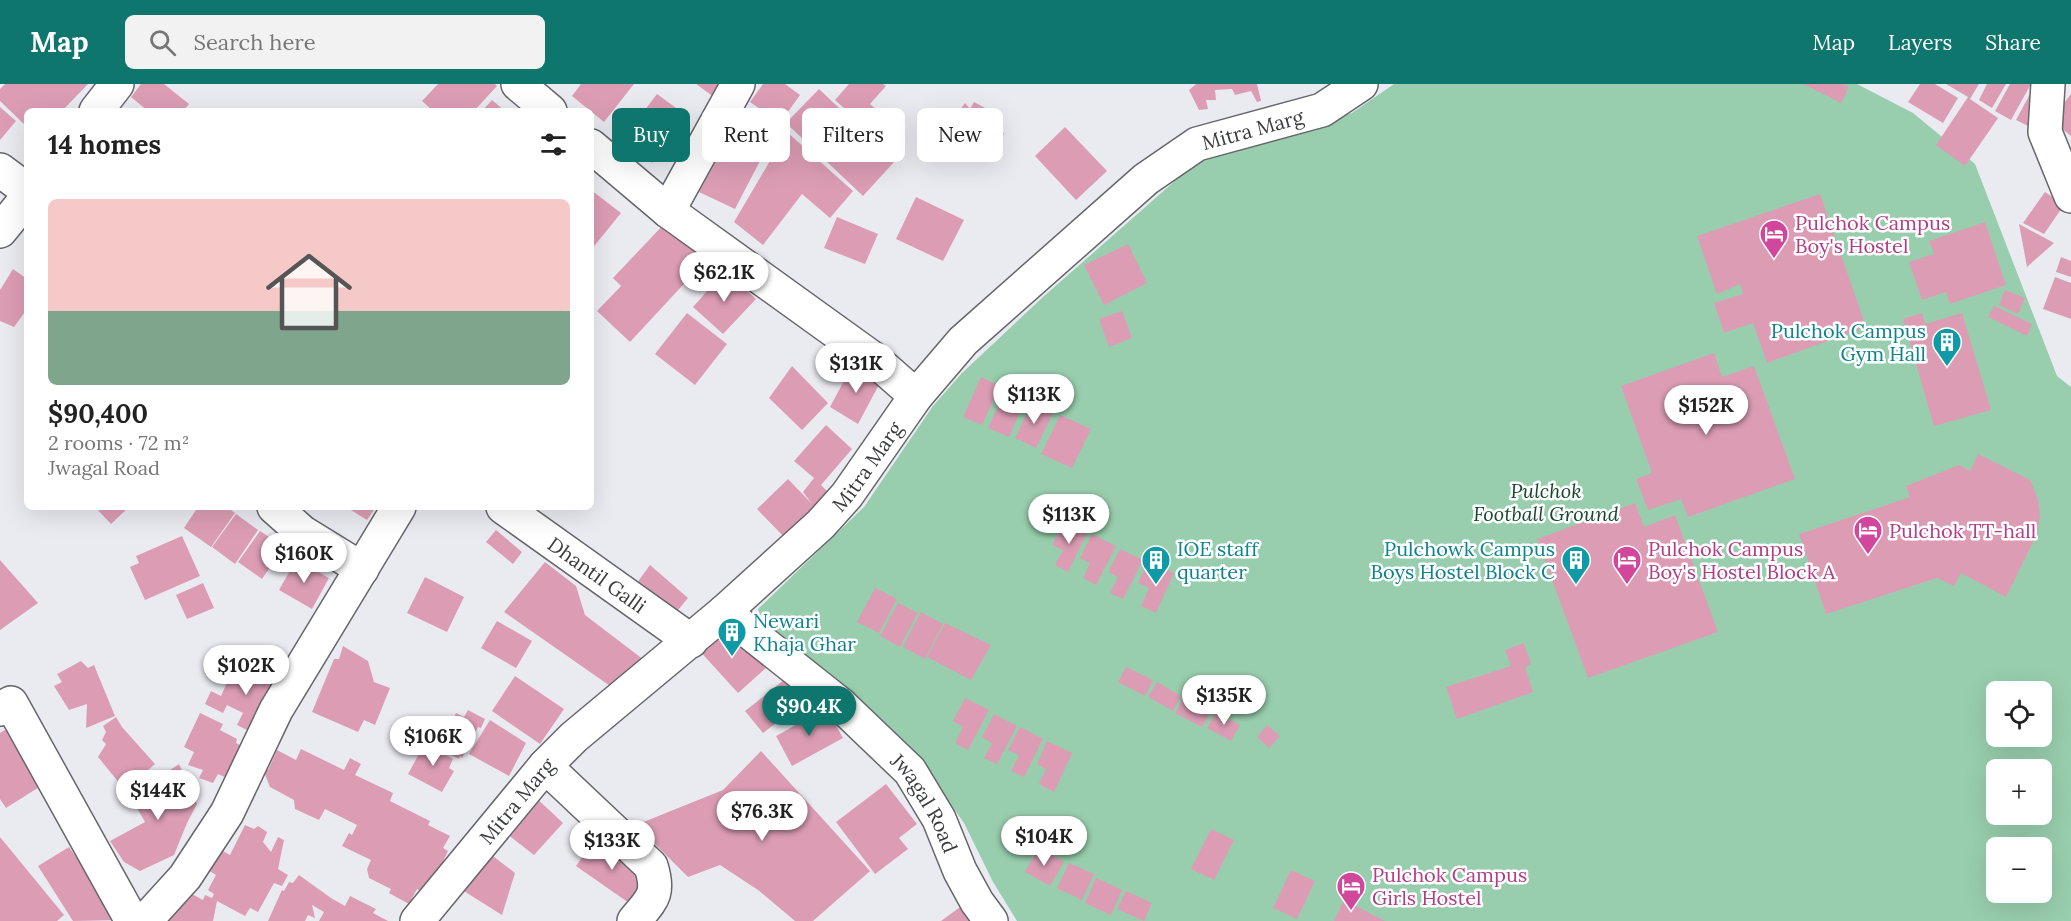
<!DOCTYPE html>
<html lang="en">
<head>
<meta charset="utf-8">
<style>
  :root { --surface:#fff; --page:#f2f2f2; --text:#222; --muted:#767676; --line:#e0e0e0; --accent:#0f766e }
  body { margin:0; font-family:Lora,serif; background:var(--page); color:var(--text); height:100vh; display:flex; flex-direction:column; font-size:22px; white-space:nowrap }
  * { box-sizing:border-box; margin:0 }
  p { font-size:20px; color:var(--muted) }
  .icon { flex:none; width:33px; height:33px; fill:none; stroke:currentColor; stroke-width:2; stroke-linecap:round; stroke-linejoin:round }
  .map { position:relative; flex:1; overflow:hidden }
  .drawer { position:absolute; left:24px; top:24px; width:570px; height:402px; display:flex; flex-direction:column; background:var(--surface); border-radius:9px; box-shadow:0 6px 24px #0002 }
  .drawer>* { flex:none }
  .guide { position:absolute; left:612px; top:24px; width:570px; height:54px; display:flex; gap:12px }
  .buttons { position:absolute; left:1986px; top:597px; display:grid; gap:12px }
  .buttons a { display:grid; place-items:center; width:66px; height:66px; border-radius:9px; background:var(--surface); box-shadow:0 6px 24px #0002; font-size:30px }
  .price { position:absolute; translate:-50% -51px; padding:0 14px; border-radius:21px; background:#fff; color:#222; font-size:20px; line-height:39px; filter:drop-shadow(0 2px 3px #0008) }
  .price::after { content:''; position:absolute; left:50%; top:36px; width:18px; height:14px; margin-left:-9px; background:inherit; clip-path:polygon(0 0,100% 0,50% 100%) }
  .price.current { background:var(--accent); color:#fff }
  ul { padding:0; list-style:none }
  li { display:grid; align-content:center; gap:12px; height:318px; padding:0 24px }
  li+li { border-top:2px solid var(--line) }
  li span { display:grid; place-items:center; height:186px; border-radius:9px; color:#555 }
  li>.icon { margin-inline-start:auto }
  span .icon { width:108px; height:108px; fill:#fffc; stroke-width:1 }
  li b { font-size:26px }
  h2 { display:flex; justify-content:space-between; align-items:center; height:72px; padding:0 24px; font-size:26px }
  .chip { padding:0 21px; border-radius:9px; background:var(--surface); box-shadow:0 6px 24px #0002; font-size:21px; line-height:54px }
  .chip.current { background:var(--accent); color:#fff }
  header { display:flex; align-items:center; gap:36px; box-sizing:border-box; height:84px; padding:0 30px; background:var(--accent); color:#fff }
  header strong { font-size:28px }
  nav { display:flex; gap:33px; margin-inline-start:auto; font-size:21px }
  .search { width:420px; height:54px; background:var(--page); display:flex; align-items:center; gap:15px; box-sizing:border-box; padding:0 21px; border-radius:9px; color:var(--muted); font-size:22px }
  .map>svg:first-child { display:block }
</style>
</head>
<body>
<header>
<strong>Map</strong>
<div class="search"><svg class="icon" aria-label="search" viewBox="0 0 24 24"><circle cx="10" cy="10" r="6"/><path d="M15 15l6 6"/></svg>Search here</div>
<nav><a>Map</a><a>Layers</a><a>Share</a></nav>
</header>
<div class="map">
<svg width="2071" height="837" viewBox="0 0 2071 837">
  <rect width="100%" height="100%" fill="#eaebf1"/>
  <path fill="#98cead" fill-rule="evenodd" d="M1394 0H1857L1913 29 1975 80 2057 292 2071 303V837H1017L993 798 964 739 915 670 860 616 761 535 758 525 864 423 933 322 962 289 1043 213 1201 74 1352 29ZM1996 608H2042V652H1996ZM1996 686H2042V730H1996ZM1996 764H2042V808H1996Z"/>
  <path fill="#dc9db4" d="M5 0H88L62 27H27V43L0 17V5Z
    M141 0H164L189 20 183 27H148L131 13Z
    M438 0H495L497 2 474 27H433L422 17Z
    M581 0H634L604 38 572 12Z
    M696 0H730L718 16Z
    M763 0H785L800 11 780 39 750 18Z
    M849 0H883L886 2 870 20 878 27 864 42 835 16Z
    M1196 0H1257L1261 17 1257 18 1251 7 1235 11 1232 5 1215 6 1216 16H1206L1208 25 1199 26 1189 6Z
    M1803 0H1842L1849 3 1841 19Z
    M1920 0H1935L1958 14 1943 39 1908 18Z
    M1946 0H1979L1970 15 1998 34 1965 82 1936 61 1968 13Z
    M1987 0H2006L1992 24 1979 16Z
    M2010 0H2031L2011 36 1995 27Z
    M819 5 895 77 863 112 786 39Z
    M2031 8 2030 43 2016 36Z
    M657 10 687 32 652 79 622 56Z
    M2071 10V52L2051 36Z
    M492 16 505 27H482Z
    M974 18 989 26 986 32 996 39 1004 50 993 65 987 62 979 72 969 64 964 71 955 64 956 59 944 49 965 19 970 25Z
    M0 23 16 37 0 56Z
    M1065 43 1107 87 1076 116 1035 72Z
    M787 48 853 107 830 134 802 110 763 161 734 138Z
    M731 50 762 73 735 125 699 108Z
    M591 106 621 129 591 166Z
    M2045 108 2064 121 2044 150 2023 139Z
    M1820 110 1866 243 1767 279 1753 239 1724 249 1714 219 1743 210 1740 200 1717 210 1697 152Z
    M916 113 964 136 943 177 896 155Z
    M837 133 878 150 865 180 824 164Z
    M666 138 707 175 630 258 597 227 621 202 613 194Z
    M1985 138 2006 201 1950 220 1946 208 1922 216 1909 178 1934 170 1929 157Z
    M2019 140 2054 159 2027 183Z
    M1128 160 1147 199 1104 221 1084 181Z
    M2061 173 2071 177V193L2056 188Z
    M13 185 27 195V225L14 243 0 237V206Z
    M725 187 756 215 723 250 693 223Z
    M2055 193 2071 199V235L2043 225Z
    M2005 206 2025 214 2018 230 1999 221Z
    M1994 222 2032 240 2027 252 1988 233Z
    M1122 227 1132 254 1109 263 1099 235Z
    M687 229 727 260 695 301 655 270Z
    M1922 229 1925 240 1962 229 1991 326 1934 342 1903 235Z
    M1714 269 1722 293 1754 282 1795 395 1688 433 1681 415 1648 426 1636 395 1652 389 1621 302Z
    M853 280 882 295 858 340 830 323Z
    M792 282 828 319 802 346 769 314Z
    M981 293 1000 302 982 341 963 333Z
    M1005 307 1025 316 1009 353 988 344Z
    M1032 319 1053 329 1036 364 1015 354Z
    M1060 331 1091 345 1072 384 1041 370Z
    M826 341 852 365 821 401 831 411 785 454 757 425 788 395 812 420 803 408 814 394 794 377Z
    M1978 370 2030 396 2038 415 2040 431 2037 450 2006 513 1961 489 1954 502 1937 494 1826 530 1799 450 1910 413 1906 402 1959 381 1970 387Z
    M1635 419 1644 443 1675 431 1718 548 1588 594 1537 455Z
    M95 423H129L111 440Z
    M198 423H227L235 429 211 463 184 444Z
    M346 423H376L367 436Z
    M236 430 258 446 235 480 212 463Z
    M1064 438 1087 449 1068 488 1055 481 1063 466 1052 461Z
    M496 446 522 468 513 480 486 458Z
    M260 447 284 463 262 495 238 478Z
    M1092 450 1116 462 1096 501 1083 494 1090 479 1080 474Z
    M182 452 200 492 145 516 130 483 139 479 136 472Z
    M1120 465 1143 476 1123 515 1110 509 1118 493 1108 488Z
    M0 476 38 519 0 546Z
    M296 476 329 494 312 525 279 506Z
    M1148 477 1174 489 1156 529 1141 522 1149 504 1138 499Z
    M545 478 576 502 585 531 644 576 613 604 504 528Z
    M650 481 688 514 673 532 634 503Z
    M425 493 464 513 447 548 407 529Z
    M203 499 214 524 187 535 176 511Z
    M875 504 897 515 879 549 857 538Z
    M898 519 918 529 900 563 880 552Z
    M921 528 943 540 925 575 903 563Z
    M497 537 532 557 516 584 481 564Z
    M726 538 767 583 738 609 697 564Z
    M945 539 991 561 971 596 927 573Z
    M1524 559 1531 580 1525 583 1533 608 1457 635 1446 603 1511 582 1505 566Z
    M343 562 368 577 374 598 390 604 375 641 364 636 358 648 312 628 334 575H339Z
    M81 577 88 584 94 581 115 632 86 644 87 620 69 626 54 602 62 598 57 590Z
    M265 582 281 592 253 649 237 641 243 629 227 621 223 629 205 620 211 607 221 612 234 583 259 595Z
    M1126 583 1153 596 1145 612 1118 598Z
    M515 592 564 625 540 660 492 627Z
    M789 592 807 615 763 649 745 627Z
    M1157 598 1181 612 1173 627 1148 613Z
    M1184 613 1211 627 1202 643 1175 629Z
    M965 614 989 626 968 666 955 659 963 643 953 637Z
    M826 624 843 654 792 682 776 652Z
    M468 626 485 635 481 644 478 643 462 674 460 672 459 675 450 670 453 664 440 657 443 652 445 653 456 629 464 633Z
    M1216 628 1240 641 1231 657 1207 644Z
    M200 629 223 640 220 646 237 655 236 659 252 667 231 696 218 690 213 699 199 694 203 686 188 681 194 668 184 663Z
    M994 630 1017 642 997 680 984 674 992 659 982 653Z
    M116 633 122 643 155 680 125 706 98 673 106 660 102 656 106 648 103 642Z
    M490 636 526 659 509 692 469 670Z
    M16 639 52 695 6 724 0 715V649Z
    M1267 641 1280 652 1269 664 1257 653Z
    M1020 643 1043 655 1024 693 1011 687 1019 671 1008 666Z
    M1047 657 1072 669 1054 708 1039 700 1046 685 1037 680Z
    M425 659 433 664 436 659 448 665 446 671 453 675 449 684 454 687 442 708 408 690Z
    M301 665 344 686 350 674 361 680 355 691 393 709 390 717 430 737 428 741 450 752 443 764 448 767 427 810 417 805 409 820 389 809 391 805 369 794 367 785 371 776 342 762 349 749 352 751 357 741 325 725 319 736 295 725 294 716 270 703 262 683 268 686 277 666 296 676Z
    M761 667 870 787 813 837H795L758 806 720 781 688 793 636 741 723 706Z
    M179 680 197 720 187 739 174 771 140 787 124 778 110 757 145 738 131 713Z
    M886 700 917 740 899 754 908 765 875 790 836 738Z
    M532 710 563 739 534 771 503 747Z
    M245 741 254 745 258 742 267 748 263 758 271 768 278 753 284 756 278 785 288 791 282 802 274 799 258 828 250 824 245 832 217 817 213 837H156L192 810 203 816 205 811 212 814 214 810 208 806 216 791 208 786 219 765 230 771Z
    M1211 745 1234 756 1214 796 1191 785Z
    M0 753 64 831 57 837H0Z
    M595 755 648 791 629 819 576 782Z
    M69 763 121 836 73 837 38 782Z
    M1039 763 1064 778 1050 802 1025 788Z
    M484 765 515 789 502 831 459 804Z
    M1069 779 1094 790 1082 816 1057 804Z
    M1291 786 1315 797 1297 835 1273 824Z
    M299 791 331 814 345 822 350 812 376 825 373 829 388 837H319L324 828 312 821 315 834 308 831 305 837H268L282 806 284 807 289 798 293 799Z
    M1096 794 1122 806 1111 831 1085 819Z
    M1126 807 1152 819 1144 837 1117 825Z
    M1344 816 1385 837H1334Z
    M963 821 976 837H941Z"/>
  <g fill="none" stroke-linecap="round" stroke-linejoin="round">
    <g stroke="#65666b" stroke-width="36">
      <g id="minor">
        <path d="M518 0 550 27"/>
        <path d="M2048 0 2045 48 2071 112"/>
        <path d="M96 27 117 0"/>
        <path d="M591 62 668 127 875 276 916 312"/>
        <path d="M0 86 27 106"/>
        <path d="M668 127 738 0"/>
        <path d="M0 147 27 114"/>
        <path d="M274 423 302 448 362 485"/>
        <path id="s1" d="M503 423 691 557"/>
        <path id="s2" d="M724 528 840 620 910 687 939 735 960 787 977 818 991 837"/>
        <path d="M0 625 11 619 132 837"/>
        <path d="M545 682 651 782C660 811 652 815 634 837"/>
        <path d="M145 837 185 793 227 729 276 626 399 423"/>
        <path id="s3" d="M417 837 545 682 574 653 724 528 821 440 847 411 916 312 963 257 1146 95 1197 60 1322 26 1361 0"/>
      </g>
    </g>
    <use href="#minor" stroke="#fff" stroke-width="33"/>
  </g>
  <defs>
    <g id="hotel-pin" transform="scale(1.5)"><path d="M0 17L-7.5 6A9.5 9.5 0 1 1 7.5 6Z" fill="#d1479c" stroke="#fff"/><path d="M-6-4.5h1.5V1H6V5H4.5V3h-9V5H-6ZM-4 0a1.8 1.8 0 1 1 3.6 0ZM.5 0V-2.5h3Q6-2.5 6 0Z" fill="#fff"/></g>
    <g id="building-pin" transform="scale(1.5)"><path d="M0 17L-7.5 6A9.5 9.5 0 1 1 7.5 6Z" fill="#0f9aa8" stroke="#fff"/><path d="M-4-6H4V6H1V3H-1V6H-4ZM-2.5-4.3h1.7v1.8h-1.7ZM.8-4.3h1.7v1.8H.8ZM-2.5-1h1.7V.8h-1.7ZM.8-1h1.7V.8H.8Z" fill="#fff"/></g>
  </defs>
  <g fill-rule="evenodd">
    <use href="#hotel-pin" x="1774" y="150"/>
    <use href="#building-pin" x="1947" y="258"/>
    <use href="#hotel-pin" x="1868" y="446"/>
    <use href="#building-pin" x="1156" y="476"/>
    <use href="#building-pin" x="1576" y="476"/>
    <use href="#hotel-pin" x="1627" y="476"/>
    <use href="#building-pin" x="732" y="548"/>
    <use href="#hotel-pin" x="1351" y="802"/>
  </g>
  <g text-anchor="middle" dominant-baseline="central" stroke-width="5" stroke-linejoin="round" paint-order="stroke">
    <g font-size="20" fill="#3b3c3e" stroke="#fff">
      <text stroke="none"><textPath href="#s3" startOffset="1164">Mitra Marg</textPath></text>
      <text stroke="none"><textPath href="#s3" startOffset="642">Mitra Marg</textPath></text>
      <text stroke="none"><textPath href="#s1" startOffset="116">Dhantil Galli</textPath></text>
      <text stroke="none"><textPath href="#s3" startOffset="156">Mitra Marg</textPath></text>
      <text stroke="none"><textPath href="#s2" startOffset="280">Jwagal Road</textPath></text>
    </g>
    <g font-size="20" fill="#b23c85" stroke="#fff" text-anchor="start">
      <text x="1795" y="138">Pulchok Campus<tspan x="1795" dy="23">Boy's Hostel</tspan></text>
      <text x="1889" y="446">Pulchok TT-hall</text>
      <text x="1648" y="464">Pulchok Campus<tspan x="1648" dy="23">Boy's Hostel Block A</tspan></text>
      <text x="1372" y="790">Pulchok Campus<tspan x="1372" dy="23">Girls Hostel</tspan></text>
    </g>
    <g font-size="20" fill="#0d838f" stroke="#fff" text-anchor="end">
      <text x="1926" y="246">Pulchok Campus<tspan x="1926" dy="23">Gym Hall</tspan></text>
      <text x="1177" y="464" text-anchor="start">IOE staff<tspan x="1177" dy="23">quarter</tspan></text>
      <text x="1555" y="464">Pulchowk Campus<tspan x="1555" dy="23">Boys Hostel Block C</tspan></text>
      <text x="753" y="536" text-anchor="start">Newari<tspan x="753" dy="23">Khaja Ghar</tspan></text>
    </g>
    <g font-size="20" font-style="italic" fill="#18462e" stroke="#fff">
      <text x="1546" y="406">Pulchok<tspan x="1546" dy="23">Football Ground</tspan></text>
    </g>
  </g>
</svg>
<div class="buttons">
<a><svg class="icon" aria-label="locate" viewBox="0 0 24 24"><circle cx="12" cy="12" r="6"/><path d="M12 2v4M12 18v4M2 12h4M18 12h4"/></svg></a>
<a>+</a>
<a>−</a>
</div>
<b class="price" style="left:724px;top:219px">$62.1K</b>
<b class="price" style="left:856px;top:310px">$131K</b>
<b class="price" style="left:1034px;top:341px">$113K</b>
<b class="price" style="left:1706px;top:352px">$152K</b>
<b class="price" style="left:1069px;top:461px">$113K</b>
<b class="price" style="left:304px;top:500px">$160K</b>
<b class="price" style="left:246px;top:612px">$102K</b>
<b class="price" style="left:1224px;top:642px">$135K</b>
<b class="price current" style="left:809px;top:653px">$90.4K</b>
<b class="price" style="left:433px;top:683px">$106K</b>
<b class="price" style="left:158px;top:737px">$144K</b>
<b class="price" style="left:762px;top:758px">$76.3K</b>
<b class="price" style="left:1044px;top:783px">$104K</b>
<b class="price" style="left:612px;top:787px">$133K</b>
<div class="guide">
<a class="chip current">Buy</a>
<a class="chip">Rent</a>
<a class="chip">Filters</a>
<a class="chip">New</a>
</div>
<section class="drawer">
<h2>14 homes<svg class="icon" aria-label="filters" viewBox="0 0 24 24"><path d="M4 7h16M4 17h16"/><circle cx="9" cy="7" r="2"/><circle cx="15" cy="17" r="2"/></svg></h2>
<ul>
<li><span style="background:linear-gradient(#f6c9c9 60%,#7fa58c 0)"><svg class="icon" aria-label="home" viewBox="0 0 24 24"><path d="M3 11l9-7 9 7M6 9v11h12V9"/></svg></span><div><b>$90,400</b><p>2 rooms · 72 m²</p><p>Jwagal Road</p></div></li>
</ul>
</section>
</div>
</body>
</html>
